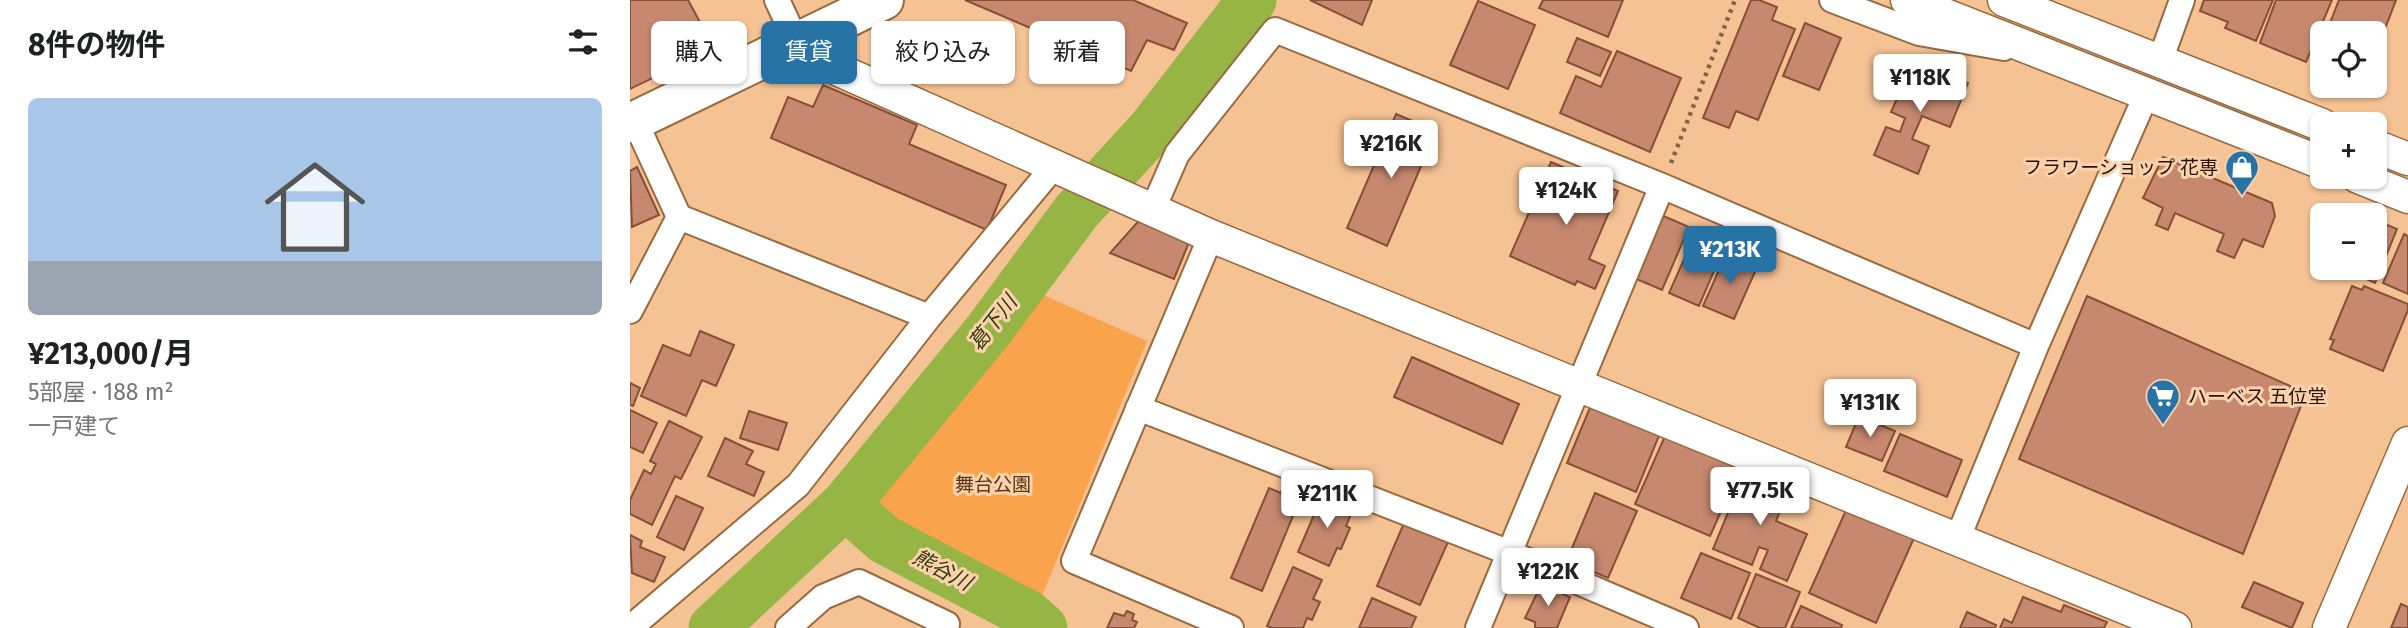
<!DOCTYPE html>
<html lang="ja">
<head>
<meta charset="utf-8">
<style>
  :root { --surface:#fff; --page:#f2f2f2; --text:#202124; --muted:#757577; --line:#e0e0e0; --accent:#2873a6 }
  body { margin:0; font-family:"Fira Sans","Noto Sans JP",sans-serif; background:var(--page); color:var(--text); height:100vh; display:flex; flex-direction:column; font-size:26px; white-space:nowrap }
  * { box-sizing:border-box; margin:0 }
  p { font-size:23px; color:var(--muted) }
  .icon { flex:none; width:38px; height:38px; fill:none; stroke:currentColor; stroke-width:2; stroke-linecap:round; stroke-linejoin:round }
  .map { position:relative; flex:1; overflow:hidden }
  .sheet { display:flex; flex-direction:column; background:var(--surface); width:630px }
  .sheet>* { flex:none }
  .top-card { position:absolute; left:21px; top:21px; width:665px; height:63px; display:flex; gap:14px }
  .fabs { position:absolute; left:1680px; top:21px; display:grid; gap:14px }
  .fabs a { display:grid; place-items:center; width:77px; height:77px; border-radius:10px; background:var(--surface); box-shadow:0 2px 5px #0004; font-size:35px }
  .price { position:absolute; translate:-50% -60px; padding:0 16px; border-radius:7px; background:#fff; color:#222; font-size:23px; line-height:46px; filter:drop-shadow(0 2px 4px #0008) }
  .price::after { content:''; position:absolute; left:50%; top:42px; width:21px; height:16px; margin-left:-10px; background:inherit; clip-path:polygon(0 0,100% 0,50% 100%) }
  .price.selected { background:var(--accent); color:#fff }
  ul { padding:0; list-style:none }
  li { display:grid; align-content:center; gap:14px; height:371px; padding:0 28px }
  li+li { border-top:2px solid var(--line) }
  li span { display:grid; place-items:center; height:217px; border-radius:10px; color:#555 }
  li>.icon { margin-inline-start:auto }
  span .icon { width:126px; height:126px; fill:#fffc; stroke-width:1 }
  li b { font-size:30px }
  h2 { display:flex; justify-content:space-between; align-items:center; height:84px; padding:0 28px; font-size:30px }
  .chip { padding:0 24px; border-radius:10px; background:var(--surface); box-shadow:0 2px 5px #0004; font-size:24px; line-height:63px }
  .chip.selected { background:var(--accent); color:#fff }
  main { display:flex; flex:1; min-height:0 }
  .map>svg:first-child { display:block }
</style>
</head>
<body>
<main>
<section class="sheet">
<h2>8件の物件<svg class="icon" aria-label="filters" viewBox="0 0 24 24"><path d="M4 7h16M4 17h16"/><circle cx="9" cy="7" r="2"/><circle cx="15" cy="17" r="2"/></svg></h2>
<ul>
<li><span style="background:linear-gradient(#a9c7e8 75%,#9aa5b1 0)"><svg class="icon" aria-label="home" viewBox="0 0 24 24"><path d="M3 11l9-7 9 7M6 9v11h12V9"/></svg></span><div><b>¥213,000/月</b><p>5部屋 · 188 m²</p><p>一戸建て</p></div></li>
</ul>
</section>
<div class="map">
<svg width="1778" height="628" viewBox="0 0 1778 628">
  <rect width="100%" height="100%" fill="#f5c294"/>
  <path fill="#f9a34c" d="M411 294 517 341 407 608 253 527 231 502Z"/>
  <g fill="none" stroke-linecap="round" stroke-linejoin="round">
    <path stroke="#96b544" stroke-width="49" d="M215 505 255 540 397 614 413 628
      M83 628 215 505 358 331 446 212 522 129 622 0"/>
  </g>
  <path fill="#c6886f" stroke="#874f37" stroke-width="2" d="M0 0H58L84 48 0 89Z
    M335 0H503L557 23 544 50 517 40 501 71Z
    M680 0H742L732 25Z
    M913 0H993L978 37 909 8Z
    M1121 0H1129L1147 7 1142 20 1165 29 1128 120 1106 111 1099 128 1073 118Z
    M1574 0H1643L1626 41 1595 28 1598 22 1570 11Z
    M1646 0H1702L1676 62 1630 43Z
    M1709 0H1766L1745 55V33H1696Z
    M848 1 905 25 878 89 820 65Z
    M1175 23 1211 38 1189 90 1153 76Z
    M947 38 981 52 970 76 937 62Z
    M987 51 1051 78 1020 152 930 113 946 76 971 87Z
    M1284 60 1338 83 1320 127 1292 116 1282 139 1299 146 1288 174 1244 155 1256 127 1270 132 1275 118 1261 112Z
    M193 85 287 125 279 144 376 185 357 230 141 138 158 97 183 107Z
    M766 114 806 131 757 246 717 228Z
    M1533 157 1642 203 1645 216 1633 247 1613 239 1604 258 1587 251 1594 234 1545 213 1538 230 1526 225 1533 208 1513 198Z
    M921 162 988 191 959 259 975 266 965 289 947 281 945 285 880 256Z
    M7 167 29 215 2 227 0 171Z
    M514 215 562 235 544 279 480 253Z
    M1031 215 1059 227 1032 290 1004 278Z
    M1745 220 1767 229 1745 283 1723 273 1724 268H1745Z
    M1774 234 1778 236V294L1753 283Z
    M1064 237 1093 250 1069 306 1039 293Z
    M1097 252 1128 265 1104 319 1073 306Z
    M1722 286 1732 290 1734 286 1778 304V310L1753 371 1700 349 1704 340 1700 339Z
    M1457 296 1676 393 1613 554 1389 459Z
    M70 331 104 345 86 386 72 380 56 416 11 396 33 345 60 356Z
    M782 357 889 404 872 444 764 397Z
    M0 383 10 388 3 406 0 405Z
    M961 405 1030 433 1006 492 937 463Z
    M0 410 27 423 13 453 0 447Z
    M119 411 157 423 148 450 110 438Z
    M1229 416 1265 431 1252 461 1216 447Z
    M39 421 72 437 51 479 45 476 22 525 0 514V500L14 470 21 474 26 464 20 461Z
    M1270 434 1332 460 1317 497 1254 471Z
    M1035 436 1110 469 1080 536 1005 504Z
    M95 438 123 451 116 464 134 472 124 496 78 476Z
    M1116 469 1160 487 1146 521 1177 534 1157 581 1130 569 1138 550 1129 547 1122 565 1083 549Z
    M653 487 672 494 632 591 601 578 639 488 651 493Z
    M965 493 1007 511 978 578 937 560Z
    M693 494 724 507 716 526 720 528 711 549 707 548 699 566 668 552Z
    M46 496 73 508 54 550 27 537Z
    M1217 508 1284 538 1246 623 1179 593Z
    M774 523 818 542 790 605 747 586Z
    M0 535 12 541 10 547 35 557 24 582 2 573Z
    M1071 553 1120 573 1101 619 1051 598Z
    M663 567 692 580 683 599 690 602 682 620 677 618 673 628H642L637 626Z
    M1126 574 1170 592 1155 628H1130L1108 618Z
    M1624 582 1673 603 1662 628 1612 607Z
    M911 585 940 597 927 628H905V622L895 618Z
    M1393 597 1431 612 1434 605 1477 622 1474 628H1370L1374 619 1382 623Z
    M742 598 786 617 781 628H729Z
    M1771 604 1778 607V628H1761Z
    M1171 606 1212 625 1211 628H1161Z
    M497 611 504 614 502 620 507 622 504 628H477L484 613 494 616Z
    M1337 612 1366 625 1365 628H1330Z"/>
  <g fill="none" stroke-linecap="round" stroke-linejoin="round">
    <g stroke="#986a3e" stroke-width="28">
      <path id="minor" d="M147 0 167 43
        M1202 0 1289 33 1374 48
        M1530 61 1552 0
        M5 121 49 217 299 317 425 165
        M523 209 547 154 645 30 1032 186 1406 346
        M581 236 444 561 601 628
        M0 311 49 217
        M508 408 880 553 1056 628
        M1327 540 1406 346 1517 93
        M0 628 168 485 299 317
        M158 628 193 597 229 582 317 624 315 628
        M848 628 1032 186"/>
    </g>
    <g stroke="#986a3e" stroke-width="35">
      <path id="tertiary" d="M1277 0 1692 163
        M1374 0 1692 125
        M167 43 191 62 581 236 1545 628
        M1745 146 1778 159
        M1728 177 1778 197
        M1699 628 1778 443"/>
    </g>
    <g stroke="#986a3e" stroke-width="42">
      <path id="trunk" d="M0 123 254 0"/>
    </g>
    <path stroke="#836244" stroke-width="4.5" stroke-dasharray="3.5 5" stroke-linecap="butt" d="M1041 163 1105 0"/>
    <use href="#minor" stroke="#fff" stroke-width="24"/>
    <use href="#tertiary" stroke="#fff" stroke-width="32"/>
    <use href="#trunk" stroke="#fff" stroke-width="38"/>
  </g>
  <defs>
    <g id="shop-pin" transform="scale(1.75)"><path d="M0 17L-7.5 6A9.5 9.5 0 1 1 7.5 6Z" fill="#2873a6" stroke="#fbd2ad"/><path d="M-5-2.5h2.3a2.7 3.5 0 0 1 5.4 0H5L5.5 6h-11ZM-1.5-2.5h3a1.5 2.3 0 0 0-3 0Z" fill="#fff"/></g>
    <g id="supermarket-pin" transform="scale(1.75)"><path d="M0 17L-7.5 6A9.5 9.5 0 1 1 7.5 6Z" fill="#2873a6" stroke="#fbd2ad"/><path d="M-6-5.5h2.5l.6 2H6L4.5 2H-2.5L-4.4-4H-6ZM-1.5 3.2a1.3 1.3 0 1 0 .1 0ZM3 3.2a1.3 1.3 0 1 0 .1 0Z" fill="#fff"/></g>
  </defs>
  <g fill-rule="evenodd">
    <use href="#shop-pin" x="1612" y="167"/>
    <use href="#supermarket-pin" x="1533" y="396"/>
  </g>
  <g text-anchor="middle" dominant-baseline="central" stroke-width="6" stroke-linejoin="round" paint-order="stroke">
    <g font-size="19" fill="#261303" stroke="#fbd2ad" text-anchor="end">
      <text x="1588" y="167">フラワーショップ 花専</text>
      <text x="1558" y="396" text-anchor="start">ハーベス 五位堂</text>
    </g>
    <g font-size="19" fill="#583612" stroke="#fbd2ad">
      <text x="363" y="484">舞台公園</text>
    </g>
    <g font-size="21" font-style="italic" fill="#313d0f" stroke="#fbd2ad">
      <text transform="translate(363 323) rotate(-52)">葛下川</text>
      <text transform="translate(312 570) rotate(28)">熊谷川</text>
    </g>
  </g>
</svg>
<div class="fabs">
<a><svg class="icon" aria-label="locate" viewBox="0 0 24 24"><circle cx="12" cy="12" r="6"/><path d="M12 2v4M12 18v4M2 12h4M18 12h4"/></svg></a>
<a>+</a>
<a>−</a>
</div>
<b class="price" style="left:1290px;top:114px">¥118K</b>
<b class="price" style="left:761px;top:180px">¥216K</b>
<b class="price" style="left:936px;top:227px">¥124K</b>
<b class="price selected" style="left:1100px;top:286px">¥213K</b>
<b class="price" style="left:1240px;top:439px">¥131K</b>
<b class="price" style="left:1130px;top:527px">¥77.5K</b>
<b class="price" style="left:697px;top:530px">¥211K</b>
<b class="price" style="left:918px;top:608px">¥122K</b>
<div class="top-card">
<a class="chip">購入</a>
<a class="chip selected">賃貸</a>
<a class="chip">絞り込み</a>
<a class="chip">新着</a>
</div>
</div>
</main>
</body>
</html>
